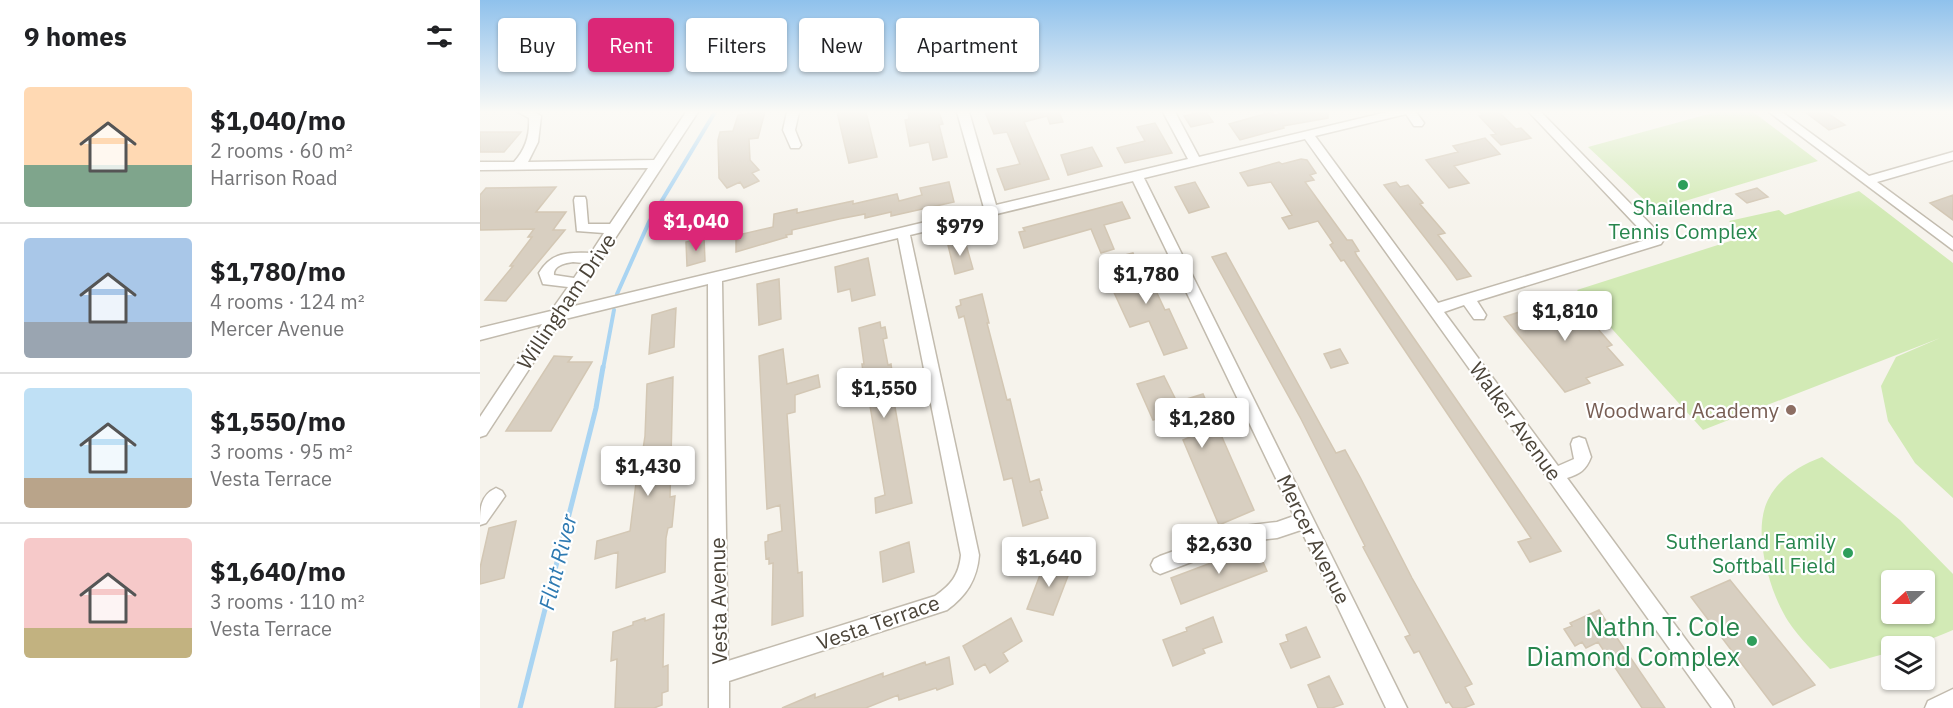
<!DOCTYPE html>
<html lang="en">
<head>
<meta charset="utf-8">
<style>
  :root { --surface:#fff; --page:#f6f6f6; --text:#202124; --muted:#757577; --line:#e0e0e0; --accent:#db2777 }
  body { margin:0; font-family:"IBM Plex Sans",sans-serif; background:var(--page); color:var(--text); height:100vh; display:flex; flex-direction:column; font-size:22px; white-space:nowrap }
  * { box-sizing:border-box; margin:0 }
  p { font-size:20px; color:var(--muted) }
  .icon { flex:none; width:33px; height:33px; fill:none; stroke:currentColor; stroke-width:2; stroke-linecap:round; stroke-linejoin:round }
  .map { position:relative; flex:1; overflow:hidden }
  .drawer { display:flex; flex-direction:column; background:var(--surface); width:480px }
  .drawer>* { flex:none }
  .top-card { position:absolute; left:18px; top:18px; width:570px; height:54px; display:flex; gap:12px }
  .needle { width:39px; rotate:249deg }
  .tools { position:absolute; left:1401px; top:570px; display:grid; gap:12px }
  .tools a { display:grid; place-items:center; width:54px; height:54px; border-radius:6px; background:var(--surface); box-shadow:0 2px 4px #0004; font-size:30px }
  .price { position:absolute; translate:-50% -51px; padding:0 14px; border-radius:6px; background:#fff; color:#222; font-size:20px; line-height:39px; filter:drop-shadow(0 2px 3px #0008) }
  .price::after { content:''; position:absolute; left:50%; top:36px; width:18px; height:14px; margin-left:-9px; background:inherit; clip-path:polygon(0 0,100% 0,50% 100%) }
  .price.active { background:var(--accent); color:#fff }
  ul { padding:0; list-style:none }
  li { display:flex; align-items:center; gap:18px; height:150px; padding:0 24px }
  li+li { border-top:2px solid var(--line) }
  li span { display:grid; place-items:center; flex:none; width:168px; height:120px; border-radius:6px; color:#555 }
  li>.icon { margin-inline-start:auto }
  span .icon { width:72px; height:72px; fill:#fffc; stroke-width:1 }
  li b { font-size:26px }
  h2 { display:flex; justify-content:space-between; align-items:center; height:72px; padding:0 24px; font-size:26px }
  .chip { padding:0 21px; border-radius:6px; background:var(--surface); box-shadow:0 2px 4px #0004; font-size:21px; line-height:54px }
  .chip.active { background:var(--accent); color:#fff }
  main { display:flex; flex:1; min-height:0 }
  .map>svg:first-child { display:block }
</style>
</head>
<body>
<main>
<section class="drawer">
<h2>9 homes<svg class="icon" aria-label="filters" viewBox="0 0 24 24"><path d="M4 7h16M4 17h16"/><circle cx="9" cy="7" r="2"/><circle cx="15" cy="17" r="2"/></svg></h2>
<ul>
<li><span style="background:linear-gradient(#ffd9b3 65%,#7fa58c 0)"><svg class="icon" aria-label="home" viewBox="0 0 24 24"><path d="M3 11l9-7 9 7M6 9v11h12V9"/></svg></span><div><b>$1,040/mo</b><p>2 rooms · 60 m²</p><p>Harrison Road</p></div></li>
<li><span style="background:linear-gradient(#a9c7e8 70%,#9aa5b1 0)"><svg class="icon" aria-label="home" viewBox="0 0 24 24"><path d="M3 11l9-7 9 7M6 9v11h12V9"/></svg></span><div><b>$1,780/mo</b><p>4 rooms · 124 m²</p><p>Mercer Avenue</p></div></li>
<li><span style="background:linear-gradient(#bfe0f5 75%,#b9a48a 0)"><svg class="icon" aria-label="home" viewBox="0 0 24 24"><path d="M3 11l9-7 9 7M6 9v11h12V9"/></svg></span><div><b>$1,550/mo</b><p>3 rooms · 95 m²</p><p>Vesta Terrace</p></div></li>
<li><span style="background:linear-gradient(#f6c9c9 75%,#c2b280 0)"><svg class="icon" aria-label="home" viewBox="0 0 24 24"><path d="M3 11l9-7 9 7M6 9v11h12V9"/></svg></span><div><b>$1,640/mo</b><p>3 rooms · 110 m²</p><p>Vesta Terrace</p></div></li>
</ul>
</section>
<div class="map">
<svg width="1473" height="708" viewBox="0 0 1473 708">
  <rect width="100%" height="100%" fill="#f6f3ec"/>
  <path fill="#d2eab5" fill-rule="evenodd" d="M1236 112H1273L1338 161 1175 210 1108 147Z
    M1379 191 1473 263V498L1435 463 1408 421 1401 386 1416 357 1460 338 1223 430 1097 290 1266 236 1249 221 1299 210 1305 215Z
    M1342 457 1420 520 1473 574V630C1452 639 1435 646 1412 646L1411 652 1350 669C1336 654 1319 638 1308 621 1289 591 1271 530 1289 498 1300 477 1321 465 1342 457ZM1412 580H1444V614H1412Z"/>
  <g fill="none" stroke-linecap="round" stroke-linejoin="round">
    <path stroke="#a9d4f2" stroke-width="4" d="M137 294 169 222 235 112
      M123 369 134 310"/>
    <path stroke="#a9d4f2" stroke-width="5" d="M40 708 116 408 123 367"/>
  </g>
  <path fill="#d8cfc1" stroke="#d3c7b4" stroke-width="1.5" d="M285 112 278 138 269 139 270 160 279 170 272 173 279 181 264 188 260 182 247 188 239 178 238 140 240 132 253 131 258 115Z
    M357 112H386L397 157 369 163Z
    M428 112H459L463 124 459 125 467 157 453 160 449 142 430 146 425 120 429 119Z
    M505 112H579L583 122 570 124 566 113 567 116 544 122 569 179 525 190 517 169 540 164 527 132 514 134Z
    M720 112H726L733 122 711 127 704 116Z
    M791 112 794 115 809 112H848V118L803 126 804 128 760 140 749 124Z
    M999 112H1019L1036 129 1041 128 1051 138 1021 145 1011 135 1016 134 999 116 1003 115Z
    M1325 112H1346L1365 125 1349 130Z
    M675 123 692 153 645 163 637 148 665 141 657 127Z
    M0 132H41L24 152H0Z
    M1005 138 1020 154 974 166 989 183 969 188 946 160 978 152 973 146Z
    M612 147 622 166 588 175 581 155Z
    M821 159 827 160 836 173 830 175 834 180 825 182 867 240H872L879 251 875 252 877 256 1081 551 1050 562 1038 542 1051 538 864 260 861 261 850 245 853 243 838 221 809 229 802 218 812 215 791 182 768 186 760 173 799 162 802 164Z
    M469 182 474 202 411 216V212L385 218V214L359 219 312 230V234L306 235 307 237 256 252V239L258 238V235L293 227 294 214 317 209V213L373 201V204L417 194 419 201 442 195 440 188Z
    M715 182 729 207 709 213 695 187Z
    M916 182 920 187 928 185 943 203 940 204 965 233 958 235 991 276 977 280 967 266 904 185Z
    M76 187 56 212H86L73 230H85L26 301 5 300 33 266H30L52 237H48L54 229 0 230V195L6 188Z
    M1277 188 1288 197 1267 203 1256 194Z
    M1473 195V220L1450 203Z
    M642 202 650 218 624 225 634 249 621 253 611 229 544 248 539 232 545 231 543 228Z
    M224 237 225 261 207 266 206 242Z
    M485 241 493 269 475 274 468 245Z
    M653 253 656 260 661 259 685 310 689 309 707 348 684 355 669 321 650 327 631 286 639 284 637 279 646 276 637 257Z
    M746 253 856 453 865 450 880 477 932 578 992 684 985 687 994 704 984 708H973L969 702 966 703 939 651 934 653 925 637 930 635 883 547 885 546 821 419 732 257Z
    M388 258 395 295 372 301 370 289 358 292 355 267Z
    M299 279 301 319 279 325 277 284Z
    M502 294 509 323H507L527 400 530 399 550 482 559 479 562 490 560 491 568 518 543 526 532 478 524 480 484 316 479 318 476 307 481 305 480 300Z
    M1089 296 1132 345 1127 347 1143 365 1106 378 1110 383 1085 392 1024 317Z
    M196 308 194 347 169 354 172 315Z
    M400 322 401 328 405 327 407 338 403 339 408 365 411 364 413 379H410L432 503 396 513 395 498 405 495 388 394H386L385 385 381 386 379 374 383 373 382 364H384L379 328Z
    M303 349 307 384 338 375 340 387 315 395V412L307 414 318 573 322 572 323 616 292 625 293 563 289 564V558L286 559 285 542 288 541V535L302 531 300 505 287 509 279 356Z
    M860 349 868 363 851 368 844 354Z
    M74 356 92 357 88 362H112L71 431H26Z
    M684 376 697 402 723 394 774 510 739 525 703 440 710 437 701 416 695 418 693 413 673 420 657 384Z
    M193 377 190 497 195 496 192 527 188 528 186 538 185 572 136 588 138 552 115 559 117 541 150 531 156 483 158 482 165 436 167 384Z
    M36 521 24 578 0 584V568L9 528Z
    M429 542 434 572 403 582 400 552Z
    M776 546 787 571 701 604 691 578Z
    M565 562 591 568 573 615 547 609Z
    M1250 580 1335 685 1293 705 1211 597Z
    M1119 610 1135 635 1185 708H1162L1118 642 1106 648 1102 642 1095 646 1084 629 1092 626 1090 623Z
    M184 614 183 667 188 665V691L182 693V705L174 708H135L137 659 131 661 133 632 153 625V622L165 618V621Z
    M733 617 742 642 723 649 725 653 693 666 683 640 707 631 706 628Z
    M531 618 542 641 523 653 528 661 510 673 505 664 495 670 483 646Z
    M826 627 840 657 811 668 800 644 808 641 806 635Z
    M469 657 473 684 457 690 456 688 419 700 418 695 386 708H302L335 694V698L403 673V677L445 662 446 665Z
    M849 676 863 704 852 708H838L828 685Z"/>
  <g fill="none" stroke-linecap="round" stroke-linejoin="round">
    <g stroke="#c2bbae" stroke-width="3">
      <path id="minor" d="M38 112H54L61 116 58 142 48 162 174 160 206 112H218L90 307 504 208 477 112H489L516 205 708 159 683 112H695L719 157 907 112H936L944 123 942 126H934L926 114 835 136 958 303 1169 239 1049 112H1061L1180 234 1183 241 1181 244 997 301 1006 315 1004 319H994L984 305 964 312 1078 466 1094 459 1091 444 1093 439 1099 437 1105 439 1111 457C1106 470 1100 474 1087 478L1251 701 1254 708H1232L825 139 664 178 927 708H906L821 530 797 538 764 542 680 574 674 571 671 565 674 559 680 556 764 526 797 522 814 516 653 181 430 235 499 555C497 580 486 596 467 610L249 681V708H229L228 284 81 320 6 435 0 437V417L62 324 0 340V328L71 311 88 287 63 284 59 273C71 252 89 252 111 253L124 233 97 231 94 200 95 197H105L106 200 108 224H130L168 168 0 170V162H34C46 149 50 135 49 118ZM418 238 481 555C479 575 471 585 455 596L248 661 242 281ZM93 262 104 263 94 278 74 275C73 266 85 263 93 262Z
        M307 112H319L315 130 321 145 319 148H311L303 130Z
        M1289 112H1302L1389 176 1473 152V160L1397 182 1473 238V250Z
        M16 488 22 491 25 496 6 523 0 525C0 510 0 495 16 488Z
        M1473 689V708H1445L1448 701Z"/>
    </g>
    <use href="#minor" fill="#fff" fill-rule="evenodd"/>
  </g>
  <linearGradient id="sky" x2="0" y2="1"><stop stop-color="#8fc1ec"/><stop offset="0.53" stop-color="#fbfaf6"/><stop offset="1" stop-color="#fbfaf6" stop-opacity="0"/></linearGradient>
  <rect width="1473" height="211" fill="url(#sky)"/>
  <g fill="#2e9e5b" stroke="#fff" stroke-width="2">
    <circle cx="1203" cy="185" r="6"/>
    <circle cx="1368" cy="553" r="6"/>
    <circle cx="1272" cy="641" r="6"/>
  </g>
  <circle fill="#8d6e63" stroke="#fff" stroke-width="2" cx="1311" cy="410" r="6"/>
  <g text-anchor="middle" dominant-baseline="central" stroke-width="4.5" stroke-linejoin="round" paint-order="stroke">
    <g font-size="21" fill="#27864d" stroke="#fff">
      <text x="1203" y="207">Shailendra<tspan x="1203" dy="24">Tennis Complex</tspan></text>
      <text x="1356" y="541" text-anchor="end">Sutherland Family<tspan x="1356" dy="24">Softball Field</tspan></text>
    </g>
    <g font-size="21" fill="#4b4439" stroke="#fff">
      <text transform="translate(86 301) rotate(-56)">Willingham Drive</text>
      <text transform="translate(1036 421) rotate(54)">Walker Avenue</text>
      <text transform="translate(834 539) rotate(64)">Mercer Avenue</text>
      <text transform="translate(238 601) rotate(-91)">Vesta Avenue</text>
      <text transform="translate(398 622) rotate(-19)">Vesta Terrace</text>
    </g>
    <g font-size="21" fill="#785e54" stroke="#fff" text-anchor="end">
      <text x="1299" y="410">Woodward Academy</text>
    </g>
    <g font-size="22" font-style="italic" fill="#2e7ab2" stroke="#fff">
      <text transform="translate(77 562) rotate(-76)">Flint River</text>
    </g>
    <g font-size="26" fill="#27864d" stroke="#fff" text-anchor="end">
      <text x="1260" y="626">Nathn T. Cole<tspan x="1260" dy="30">Diamond Complex</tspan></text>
    </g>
  </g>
</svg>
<div class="tools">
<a><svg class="needle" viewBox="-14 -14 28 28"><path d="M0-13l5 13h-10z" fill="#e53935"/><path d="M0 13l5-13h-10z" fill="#757577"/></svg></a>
<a><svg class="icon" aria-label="layers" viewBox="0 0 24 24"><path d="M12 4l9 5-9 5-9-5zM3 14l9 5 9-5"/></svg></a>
</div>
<b class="price active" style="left:216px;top:252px">$1,040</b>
<b class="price" style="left:480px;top:257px">$979</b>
<b class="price" style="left:666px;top:305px">$1,780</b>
<b class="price" style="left:1085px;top:342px">$1,810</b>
<b class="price" style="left:404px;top:419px">$1,550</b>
<b class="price" style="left:722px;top:449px">$1,280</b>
<b class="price" style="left:168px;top:497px">$1,430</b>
<b class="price" style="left:739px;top:575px">$2,630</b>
<b class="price" style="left:569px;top:588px">$1,640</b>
<div class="top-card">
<a class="chip">Buy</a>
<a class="chip active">Rent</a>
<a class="chip">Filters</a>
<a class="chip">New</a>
<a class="chip">Apartment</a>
</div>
</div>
</main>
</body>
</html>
